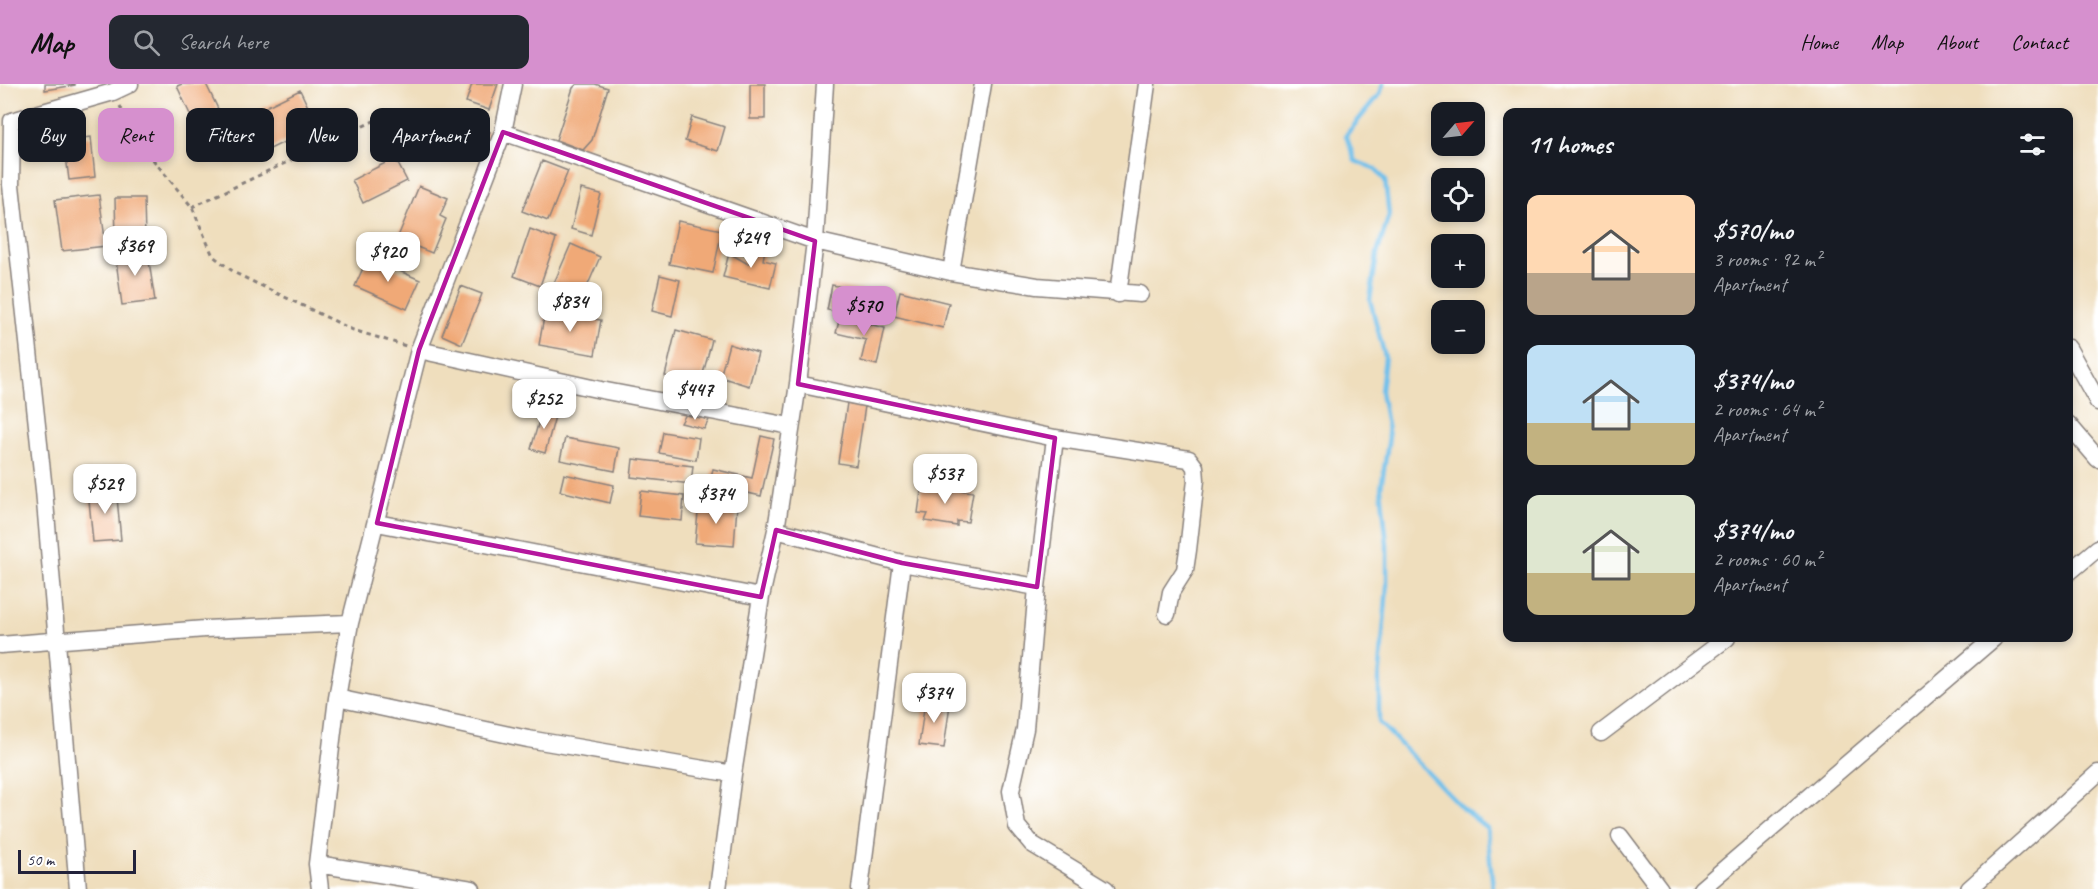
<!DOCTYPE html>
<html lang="en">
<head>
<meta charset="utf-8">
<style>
  :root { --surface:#171b24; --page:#242831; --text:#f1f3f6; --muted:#9ea1a6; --accent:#d690ce }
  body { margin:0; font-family:Caveat,sans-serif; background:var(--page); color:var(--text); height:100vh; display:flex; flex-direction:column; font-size:22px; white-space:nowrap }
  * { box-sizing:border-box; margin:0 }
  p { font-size:20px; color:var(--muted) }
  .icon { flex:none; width:33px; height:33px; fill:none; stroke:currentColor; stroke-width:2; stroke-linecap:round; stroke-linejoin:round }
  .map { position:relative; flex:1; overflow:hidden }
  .sheet { position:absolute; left:1503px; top:24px; width:570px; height:534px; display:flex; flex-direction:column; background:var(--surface); border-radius:12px; box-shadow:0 3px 9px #0003 }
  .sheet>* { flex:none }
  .guide { position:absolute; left:18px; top:24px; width:570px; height:54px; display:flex; gap:12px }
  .needle { width:39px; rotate:62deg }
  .tools { position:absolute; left:1431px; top:18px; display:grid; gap:12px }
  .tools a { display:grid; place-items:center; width:54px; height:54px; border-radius:12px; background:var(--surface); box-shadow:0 3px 9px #0003; font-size:30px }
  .scale { position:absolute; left:18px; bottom:15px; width:118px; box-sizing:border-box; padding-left:6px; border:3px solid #22223b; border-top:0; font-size:16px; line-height:21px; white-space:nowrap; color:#22223b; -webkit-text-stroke:4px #fff; paint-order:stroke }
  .price { position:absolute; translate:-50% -51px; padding:0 14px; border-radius:12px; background:#fff; color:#222; font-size:20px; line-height:39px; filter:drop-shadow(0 2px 3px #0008) }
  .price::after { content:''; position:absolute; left:50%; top:36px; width:18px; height:14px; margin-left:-9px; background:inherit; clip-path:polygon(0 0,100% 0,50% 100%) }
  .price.selected { background:var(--accent); color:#111 }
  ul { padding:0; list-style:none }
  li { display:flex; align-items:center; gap:18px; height:150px; padding:0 24px }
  li span { display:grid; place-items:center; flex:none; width:168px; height:120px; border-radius:12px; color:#555 }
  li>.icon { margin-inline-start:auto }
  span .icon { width:72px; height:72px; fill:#fffc; stroke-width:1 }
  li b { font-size:26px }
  h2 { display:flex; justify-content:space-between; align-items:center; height:72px; padding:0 24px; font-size:26px }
  .pill { padding:0 21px; border-radius:12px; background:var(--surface); box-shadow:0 3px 9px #0003; font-size:21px; line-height:54px }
  .pill.selected { background:var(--accent); color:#111 }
  header { display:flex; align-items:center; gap:36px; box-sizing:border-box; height:84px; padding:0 30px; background:var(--accent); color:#111 }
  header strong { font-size:28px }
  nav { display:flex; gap:33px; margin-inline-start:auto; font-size:21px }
  .search { width:420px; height:54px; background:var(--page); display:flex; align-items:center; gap:15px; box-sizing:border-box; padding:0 21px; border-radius:12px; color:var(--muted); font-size:22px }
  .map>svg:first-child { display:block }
</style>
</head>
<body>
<header>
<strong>Map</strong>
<div class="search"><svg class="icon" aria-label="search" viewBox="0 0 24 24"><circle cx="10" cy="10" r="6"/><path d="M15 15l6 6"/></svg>Search here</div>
<nav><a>Home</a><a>Map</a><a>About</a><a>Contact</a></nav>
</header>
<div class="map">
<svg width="2098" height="805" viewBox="0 0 2098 805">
  <rect width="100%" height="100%" fill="#fff"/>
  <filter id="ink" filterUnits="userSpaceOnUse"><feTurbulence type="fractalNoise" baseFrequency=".0167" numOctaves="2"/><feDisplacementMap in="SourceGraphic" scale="12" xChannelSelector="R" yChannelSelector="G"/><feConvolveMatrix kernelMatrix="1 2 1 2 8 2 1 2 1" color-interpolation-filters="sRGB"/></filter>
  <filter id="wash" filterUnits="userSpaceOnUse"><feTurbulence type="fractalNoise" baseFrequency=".008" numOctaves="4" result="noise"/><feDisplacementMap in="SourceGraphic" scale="24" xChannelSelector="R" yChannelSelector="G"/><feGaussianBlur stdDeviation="1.35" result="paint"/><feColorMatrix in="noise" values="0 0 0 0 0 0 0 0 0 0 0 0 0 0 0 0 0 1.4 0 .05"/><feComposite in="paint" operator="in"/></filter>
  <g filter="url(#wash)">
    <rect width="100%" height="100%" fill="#efdebd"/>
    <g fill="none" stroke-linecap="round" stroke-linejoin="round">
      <path stroke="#6fc0eb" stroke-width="4.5" d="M1383 0 1380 10 1346 51 1355 77 1376 85 1385 96 1389 131 1377 170 1370 216 1385 273 1381 307 1389 353 1381 404 1387 460V502L1379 597V638L1463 725 1487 744 1493 805"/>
    </g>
    <g id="blocks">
      <path fill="#f0a977" d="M45 0H75V1L45 6Z
        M182 0H206L219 27 194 39 177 2Z
        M472 0H498L489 26 466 18Z
        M577 0H595L608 4 592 56 583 66 556 56 573 4Z
        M750 0H765V35H750Z
        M300 6 317 42 266 67 249 31Z
        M692 33 725 43 718 67 685 57Z
        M458 35 490 48 481 70 461 62 458 70 446 65Z
        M91 53 95 93 69 96 64 56Z
        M395 74 407 97 363 119 352 96Z
        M542 77 568 87 548 137 522 127Z
        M419 102 448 114 440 132 446 135 432 169 397 155Z
        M581 105 601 110 591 151 571 145Z
        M99 111 106 162 62 167 55 116Z
        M115 114H144L145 155H116Z
        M678 137 722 146 713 189 669 180Z
        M530 145 556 155 540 202 514 192Z
        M571 160 600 173 583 212 554 199Z
        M759 160 766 161 763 176 776 179 770 204 723 193 729 169 748 180Z
        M147 164 155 217 122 221 115 169Z
        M368 173 420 196 407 225 355 202Z
        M660 191 680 196 672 232 652 227Z
        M832 201 890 212 885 237 827 226Z
        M461 202 482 210 462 260 442 251Z
        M900 207 949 219 943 244 894 232Z
        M545 227 601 236 595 271 539 261Z
        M840 233 885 244 877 281 861 277 866 256 836 249Z
        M676 246 712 256 700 301 665 292Z
        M729 260 758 269 749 302 720 293Z
        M847 319 865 322 856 382 838 379Z
        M557 325 545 369 531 365 542 326Z
        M686 330 709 336 704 345 681 339Z
        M663 348 699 354 696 376 659 369Z
        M761 352 774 355 761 412 709 400 713 385 752 394Z
        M565 354 619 364 615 387 560 376Z
        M633 375 693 382 691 400 631 393Z
        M564 390 614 401 610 419 560 407Z
        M922 400 973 408 968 438 957 437V442L925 437 928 430 918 429Z
        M116 403 121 456 93 458 88 406Z
        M641 407 684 412 682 437 638 432Z
        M699 419 737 422 734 462 695 459Z
        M925 617 950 620 944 664 919 661Z"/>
    </g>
  </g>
  <g filter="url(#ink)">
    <use href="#blocks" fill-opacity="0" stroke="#88807c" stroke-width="1.5"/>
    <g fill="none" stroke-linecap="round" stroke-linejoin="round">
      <g stroke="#88807c" stroke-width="19">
        <path id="street" d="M503 48 815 157 951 188 1037 202 1140 210
          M951 188 983 0
          M1118 210 1147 0
          M2068 264 2098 318
          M419 266 601 306 790 342
          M798 300 1055 354 1189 375 1195 383 1196 396 1188 466 1185 486 1171 508 1167 530
          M2068 340 2098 375
          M1055 354 1037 503 1025 645 1011 707 1017 742 1032 760 1106 805
          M377 439 761 513
          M776 446 902 479 1037 503
          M2068 489 2098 464
          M0 561 205 545 350 539
          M337 614 528 655 733 690
          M1601 649 1727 554
          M1620 752 1660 805
          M317 780 472 805
          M78 805 44 406 11 101 12 37 113 8 130 0
          M320 805 317 780 337 614 350 539 419 266 503 48 513 0
          M718 805 733 690 761 513 776 446 798 300 815 157 825 0
          M860 805 902 479
          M1701 805 1994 554
          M1969 805 2098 689"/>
      </g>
      <path stroke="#88807c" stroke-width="3" stroke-dasharray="4.5 4.5" stroke-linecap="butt" d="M120 22 136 55 192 123 213 172 235 189 353 246 406 262
        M192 123 393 28"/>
      <use href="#street" stroke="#fff" stroke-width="16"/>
    </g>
  </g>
  <path fill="none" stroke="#b5179e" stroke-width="4.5" stroke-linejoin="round" d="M503 48 815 157 798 300 1055 354 1037 503 902 479 776 446 761 513 377 439 419 266Z"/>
</svg>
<div class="tools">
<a><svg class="needle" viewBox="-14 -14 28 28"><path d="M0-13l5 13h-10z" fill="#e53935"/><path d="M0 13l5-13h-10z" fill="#9ea1a6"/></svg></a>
<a><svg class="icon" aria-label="locate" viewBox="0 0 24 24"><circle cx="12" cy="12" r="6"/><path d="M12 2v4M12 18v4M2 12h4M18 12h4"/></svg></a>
<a>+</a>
<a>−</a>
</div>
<div class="scale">50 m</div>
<b class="price" style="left:751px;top:185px">$249</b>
<b class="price" style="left:135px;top:193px">$369</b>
<b class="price" style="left:388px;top:199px">$920</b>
<b class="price" style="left:570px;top:249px">$834</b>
<b class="price selected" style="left:864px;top:253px">$570</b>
<b class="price" style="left:695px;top:337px">$447</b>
<b class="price" style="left:544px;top:346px">$252</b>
<b class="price" style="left:945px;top:421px">$537</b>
<b class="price" style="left:105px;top:431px">$529</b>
<b class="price" style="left:716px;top:441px">$374</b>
<b class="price" style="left:934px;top:640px">$374</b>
<div class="guide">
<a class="pill">Buy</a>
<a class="pill selected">Rent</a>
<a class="pill">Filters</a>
<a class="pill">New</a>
<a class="pill">Apartment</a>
</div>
<section class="sheet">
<h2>11 homes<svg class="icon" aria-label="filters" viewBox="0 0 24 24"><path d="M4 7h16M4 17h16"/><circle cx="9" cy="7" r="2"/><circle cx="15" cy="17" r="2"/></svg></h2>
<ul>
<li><span style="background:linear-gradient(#ffd9b3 65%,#b9a48a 0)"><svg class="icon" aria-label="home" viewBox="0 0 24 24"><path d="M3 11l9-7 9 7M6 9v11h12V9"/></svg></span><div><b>$570/mo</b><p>3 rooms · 92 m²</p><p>Apartment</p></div></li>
<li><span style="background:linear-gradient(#bfe0f5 65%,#c2b280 0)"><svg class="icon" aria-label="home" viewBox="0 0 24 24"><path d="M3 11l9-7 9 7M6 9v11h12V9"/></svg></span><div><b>$374/mo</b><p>2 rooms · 64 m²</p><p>Apartment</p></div></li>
<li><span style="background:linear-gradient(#dfe7d0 65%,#c2b280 0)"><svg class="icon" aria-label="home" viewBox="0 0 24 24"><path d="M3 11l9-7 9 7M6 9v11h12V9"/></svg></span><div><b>$374/mo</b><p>2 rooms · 60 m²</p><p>Apartment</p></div></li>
</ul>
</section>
</div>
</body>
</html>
